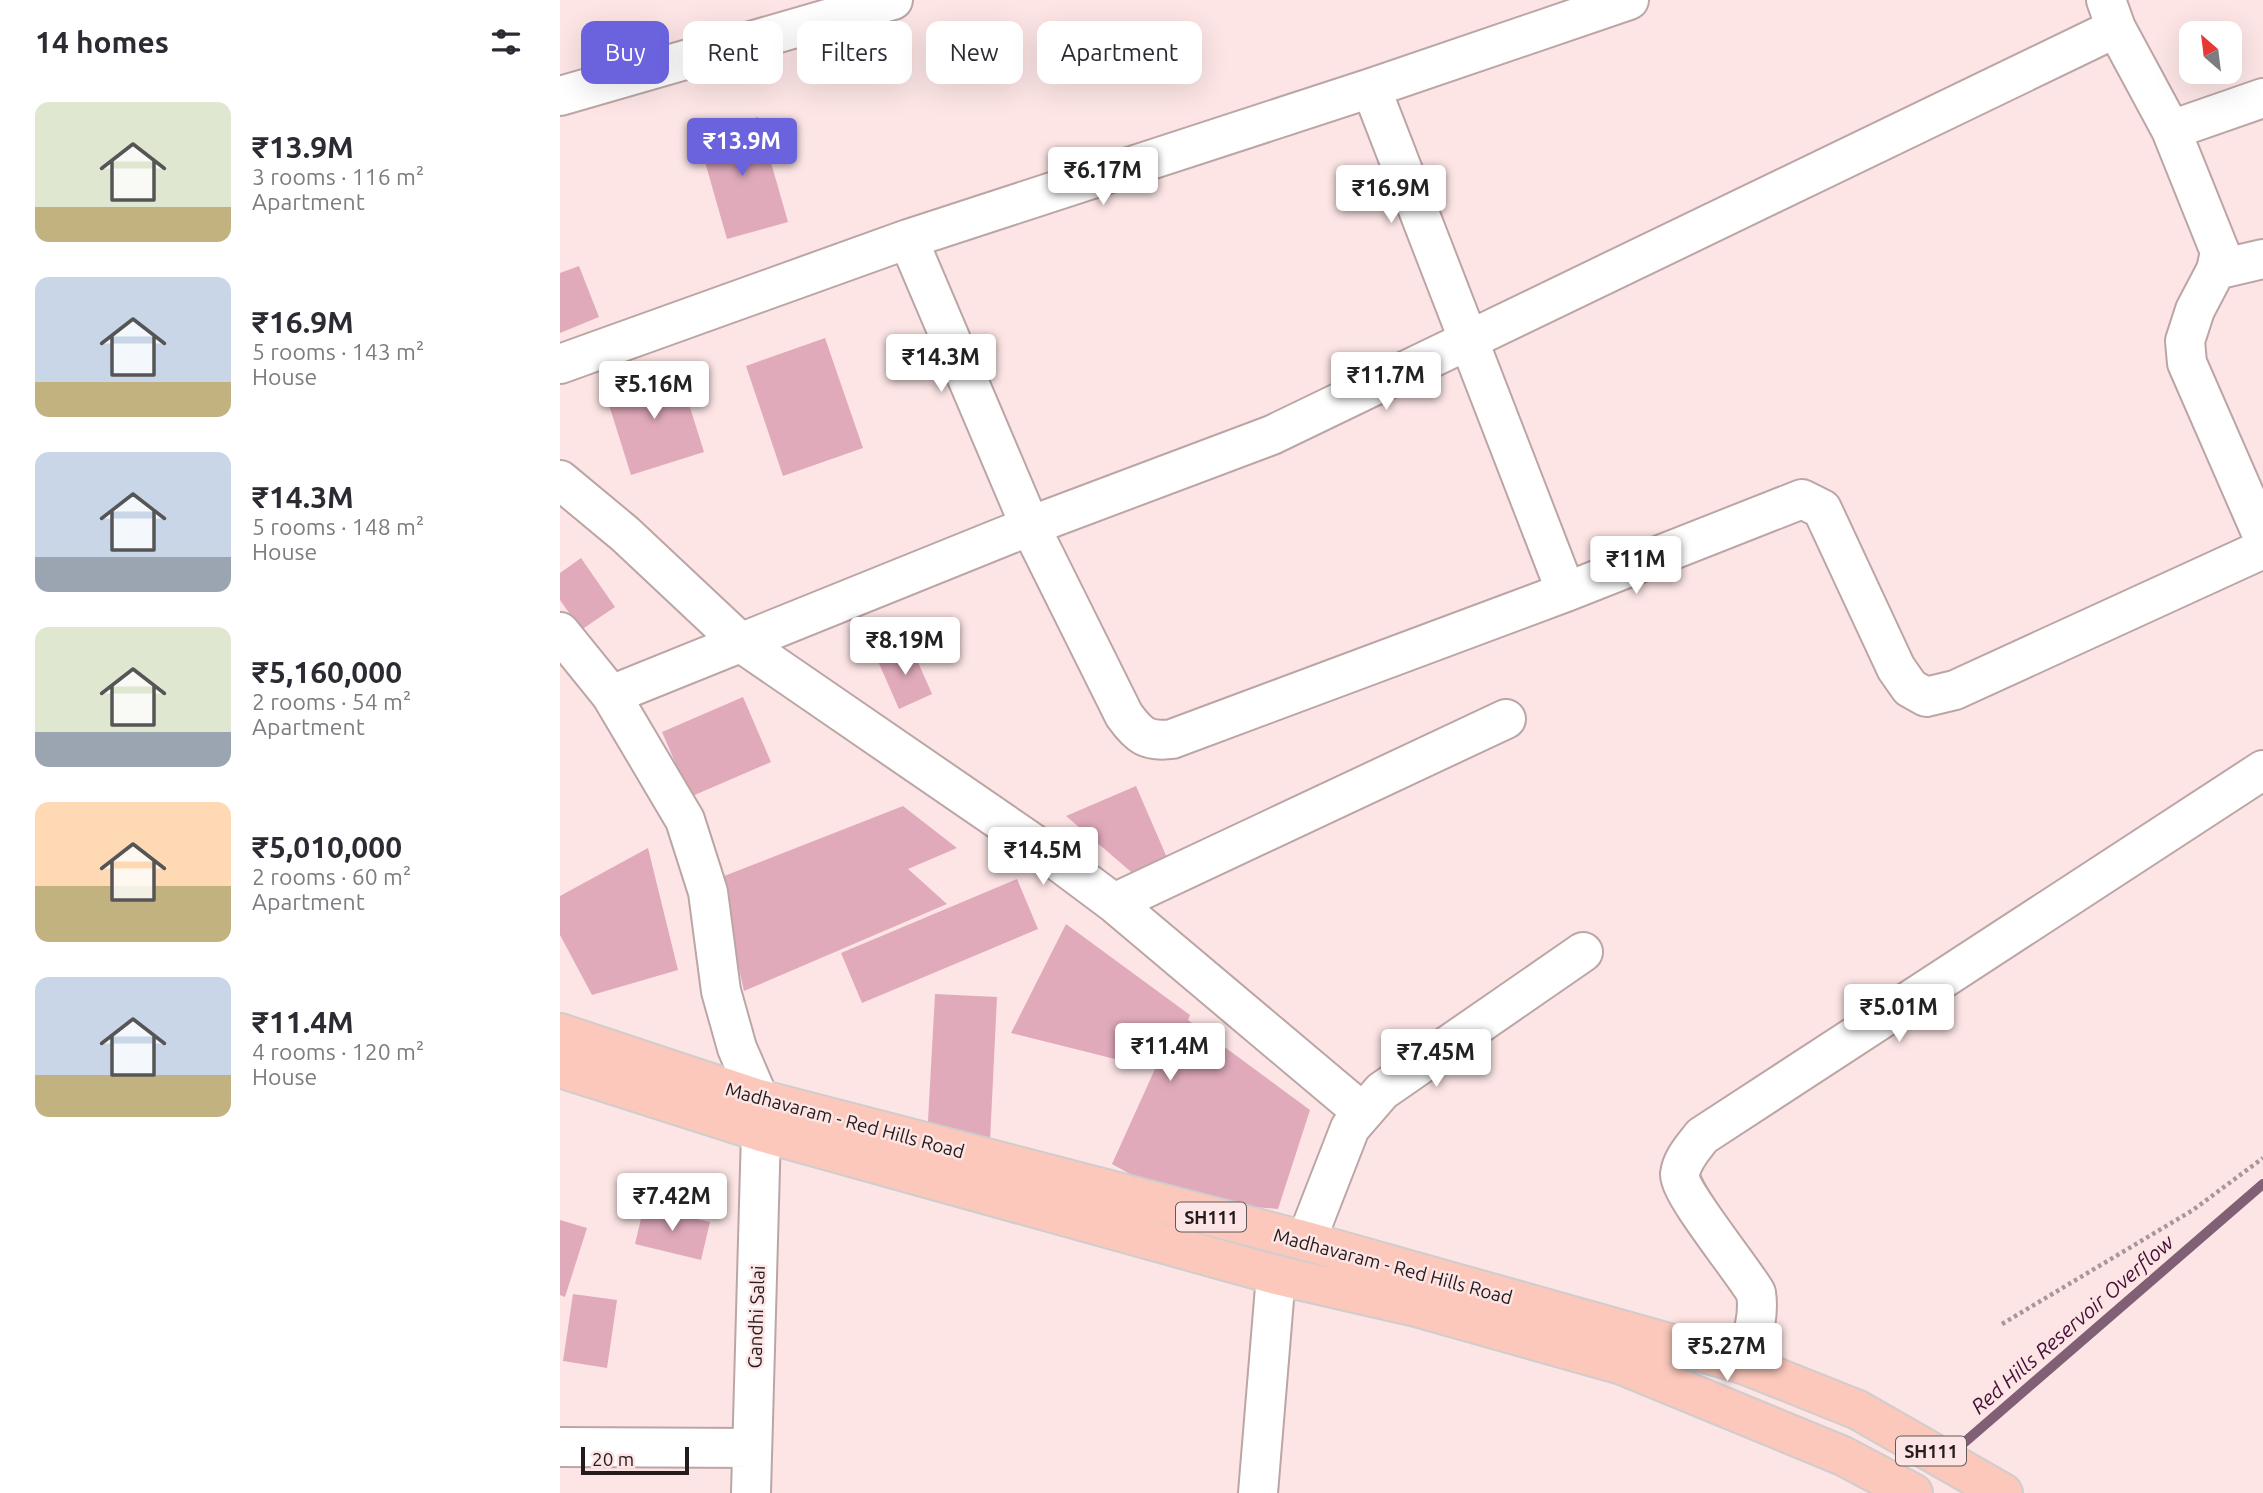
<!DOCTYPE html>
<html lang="en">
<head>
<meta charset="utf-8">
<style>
  :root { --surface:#fff; --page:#f7f7f7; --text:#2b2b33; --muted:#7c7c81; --accent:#6b63dd }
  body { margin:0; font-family:Ubuntu,sans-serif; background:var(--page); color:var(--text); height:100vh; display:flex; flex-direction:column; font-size:26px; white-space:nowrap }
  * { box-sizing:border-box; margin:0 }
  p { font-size:23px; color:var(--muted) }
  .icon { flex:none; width:38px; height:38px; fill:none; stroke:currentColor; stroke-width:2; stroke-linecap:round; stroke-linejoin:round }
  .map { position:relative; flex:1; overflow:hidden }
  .details { display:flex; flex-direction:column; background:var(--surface); width:560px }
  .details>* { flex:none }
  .banner { position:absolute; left:21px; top:21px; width:665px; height:63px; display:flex; gap:14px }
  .needle { width:46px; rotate:332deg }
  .fabs { position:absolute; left:1619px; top:21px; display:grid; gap:14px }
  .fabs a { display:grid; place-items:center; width:63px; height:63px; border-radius:14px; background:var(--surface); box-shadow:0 7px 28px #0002; font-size:35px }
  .scale { position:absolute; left:21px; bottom:18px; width:108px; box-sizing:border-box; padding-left:7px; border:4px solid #241b1c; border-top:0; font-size:19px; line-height:24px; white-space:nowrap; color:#241b1c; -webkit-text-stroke:5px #fde5e5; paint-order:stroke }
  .price { position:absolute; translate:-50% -60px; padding:0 16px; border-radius:7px; background:#fff; color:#222; font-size:23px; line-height:46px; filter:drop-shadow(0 2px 4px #0008) }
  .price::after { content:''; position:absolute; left:50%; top:42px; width:21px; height:16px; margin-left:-10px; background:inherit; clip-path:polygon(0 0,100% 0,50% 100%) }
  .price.current { background:var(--accent); color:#fff }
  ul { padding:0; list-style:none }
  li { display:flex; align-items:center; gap:21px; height:175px; padding:0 35px }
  li span { display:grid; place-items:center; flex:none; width:196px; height:140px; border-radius:14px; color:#555 }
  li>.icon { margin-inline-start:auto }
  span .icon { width:84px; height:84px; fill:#fffc; stroke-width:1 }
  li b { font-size:30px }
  h2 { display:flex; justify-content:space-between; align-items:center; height:84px; padding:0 35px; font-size:30px }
  .tag { padding:0 24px; border-radius:14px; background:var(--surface); box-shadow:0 7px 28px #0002; font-size:24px; line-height:63px }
  .tag.current { background:var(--accent); color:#fff }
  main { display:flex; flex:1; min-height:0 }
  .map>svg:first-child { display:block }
</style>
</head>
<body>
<main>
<section class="details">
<h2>14 homes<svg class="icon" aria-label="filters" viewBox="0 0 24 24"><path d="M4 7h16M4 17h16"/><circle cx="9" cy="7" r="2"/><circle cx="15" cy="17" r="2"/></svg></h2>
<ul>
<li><span style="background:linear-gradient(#dfe7d0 75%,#c2b280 0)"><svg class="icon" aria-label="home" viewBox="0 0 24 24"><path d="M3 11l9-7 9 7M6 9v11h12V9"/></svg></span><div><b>₹13.9M</b><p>3 rooms · 116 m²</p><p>Apartment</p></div></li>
<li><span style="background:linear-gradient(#c9d6e8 75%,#c2b280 0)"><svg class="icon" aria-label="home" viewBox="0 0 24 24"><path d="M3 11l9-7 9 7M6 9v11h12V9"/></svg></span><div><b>₹16.9M</b><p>5 rooms · 143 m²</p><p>House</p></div></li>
<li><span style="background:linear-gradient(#c9d6e8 75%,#9aa5b1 0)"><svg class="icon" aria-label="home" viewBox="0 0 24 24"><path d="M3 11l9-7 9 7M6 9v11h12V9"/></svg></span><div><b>₹14.3M</b><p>5 rooms · 148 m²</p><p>House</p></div></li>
<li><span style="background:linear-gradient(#dfe7d0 75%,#9aa5b1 0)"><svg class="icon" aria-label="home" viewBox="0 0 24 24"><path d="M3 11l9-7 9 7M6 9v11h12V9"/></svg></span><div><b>₹5,160,000</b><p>2 rooms · 54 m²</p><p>Apartment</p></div></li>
<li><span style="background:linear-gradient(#ffd9b3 60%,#c2b280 0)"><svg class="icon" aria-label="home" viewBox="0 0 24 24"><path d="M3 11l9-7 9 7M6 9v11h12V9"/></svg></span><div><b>₹5,010,000</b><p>2 rooms · 60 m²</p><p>Apartment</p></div></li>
<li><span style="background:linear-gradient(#c9d6e8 70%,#c2b280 0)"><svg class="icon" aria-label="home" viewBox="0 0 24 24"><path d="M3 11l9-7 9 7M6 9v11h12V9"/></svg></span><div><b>₹11.4M</b><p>4 rooms · 120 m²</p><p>House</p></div></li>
</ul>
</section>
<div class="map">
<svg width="1703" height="1493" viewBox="0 0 1703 1493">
  <rect width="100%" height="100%" fill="#fde5e5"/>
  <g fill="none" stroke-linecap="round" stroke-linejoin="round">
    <path stroke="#816075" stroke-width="10" d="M1391 1454 1703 1184"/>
  </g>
  <path fill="#e0aabb" d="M198 117 228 222 167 239 137 134Z
    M19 266 39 317 0 333V273Z
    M265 338 303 448 223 476 186 366Z
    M117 366 144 452 71 475 44 389Z
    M21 558 55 607 21 630 0 600V573Z
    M350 644 372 694 339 709 317 659Z
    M183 697 211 762 130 797 102 732Z
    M576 786 608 860 577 877 506 816Z
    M343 806 397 848 348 869 387 904 184 991 159 878Z
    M88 848 118 970 32 995 0 935V896Z
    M457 879 478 929 302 1003 281 953Z
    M506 924 630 1015 628 1020 750 1110 718 1209 618 1201 552 1164 595 1069 451 1033Z
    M375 994 437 997 430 1141 367 1139Z
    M84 1206 150 1222 141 1260 75 1244Z
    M0 1220 27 1228 5 1297 0 1295Z
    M13 1294 57 1300 47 1368 3 1361Z"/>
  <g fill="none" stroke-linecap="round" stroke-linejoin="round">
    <g stroke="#bca5a5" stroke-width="42">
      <path id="minor" d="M1546 0 1556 28 1611 130 1660 252 1656 270 1635 310 1625 341 1627 363 1703 537
        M811 88 1006 592
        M0 96 333 0
        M1611 130 1703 98
        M348 239 470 526 564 715C579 736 587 742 612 739L1006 592 1242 499 1262 509 1336 668 1350 688 1366 697 1395 690 1703 549
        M1656 270 1703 259
        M0 364 348 239 811 88 1069 0
        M0 480 65 534 180 642 487 853 554 903 801 1111
        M0 632 51 695 125 820 148 892 161 991 177 1048 199 1099 201 1132 191 1493
        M51 695 470 526 712 435 1556 28
        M554 903 946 719
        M746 1241 790 1128 822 1091 1023 952
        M1183 1364C1191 1339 1200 1319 1196 1293 1183 1270 1119 1193 1120 1174 1122 1159 1133 1148 1142 1136L1703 770
        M0 1447 192 1448
        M698 1493 716 1275"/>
    </g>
    <g stroke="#cfcdcd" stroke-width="42">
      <path id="major" d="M0 1033 199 1099 746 1241 1183 1364 1298 1410 1443 1493
        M0 1068 201 1132 716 1275 856 1307 1062 1365 1283 1456 1353 1493"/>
    </g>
    <path stroke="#a99798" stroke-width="4.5" stroke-dasharray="3.5 3.5" stroke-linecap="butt" d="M1442 1324 1633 1210 1703 1158"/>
    <use href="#minor" stroke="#fff" stroke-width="38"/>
    <use href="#major" stroke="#fbc8bb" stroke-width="38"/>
  </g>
  <g text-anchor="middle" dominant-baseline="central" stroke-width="5" stroke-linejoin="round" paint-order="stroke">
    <g fill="#fde5e5" stroke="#655858" stroke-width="2">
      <rect x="616" y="1202.5" width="70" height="29" rx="5"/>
      <rect x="1336" y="1436.5" width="70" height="29" rx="5"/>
    </g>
    <g font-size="18" font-weight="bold" fill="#241b1c">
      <text x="651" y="1217">SH111</text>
      <text x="1371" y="1451">SH111</text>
    </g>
    <g font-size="19" fill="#241b1c" stroke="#fde5e5">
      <text transform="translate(285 1120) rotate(15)">Madhavaram - Red Hills Road</text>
      <text transform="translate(833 1266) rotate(15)">Madhavaram - Red Hills Road</text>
      <text transform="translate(196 1317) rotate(-88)">Gandhi Salai</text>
    </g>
    <g font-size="21" font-style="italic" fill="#461039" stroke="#fde5e5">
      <text transform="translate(1512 1324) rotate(-41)">Red Hills Reservoir Overflow</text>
    </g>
  </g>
</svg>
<div class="fabs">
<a><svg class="needle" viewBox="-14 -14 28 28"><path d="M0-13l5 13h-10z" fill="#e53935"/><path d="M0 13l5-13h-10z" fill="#7c7c81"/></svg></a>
</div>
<div class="scale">20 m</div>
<b class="price current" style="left:182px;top:178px">₹13.9M</b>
<b class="price" style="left:543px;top:207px">₹6.17M</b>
<b class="price" style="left:831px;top:225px">₹16.9M</b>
<b class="price" style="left:381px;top:394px">₹14.3M</b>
<b class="price" style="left:826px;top:412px">₹11.7M</b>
<b class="price" style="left:94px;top:421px">₹5.16M</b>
<b class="price" style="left:1076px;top:596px">₹11M</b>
<b class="price" style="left:345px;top:677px">₹8.19M</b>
<b class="price" style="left:483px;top:887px">₹14.5M</b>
<b class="price" style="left:1339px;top:1044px">₹5.01M</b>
<b class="price" style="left:610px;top:1083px">₹11.4M</b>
<b class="price" style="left:876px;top:1089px">₹7.45M</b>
<b class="price" style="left:112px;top:1233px">₹7.42M</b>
<b class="price" style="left:1167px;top:1383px">₹5.27M</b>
<div class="banner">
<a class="tag current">Buy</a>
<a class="tag">Rent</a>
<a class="tag">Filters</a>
<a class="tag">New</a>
<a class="tag">Apartment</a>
</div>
</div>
</main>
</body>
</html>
